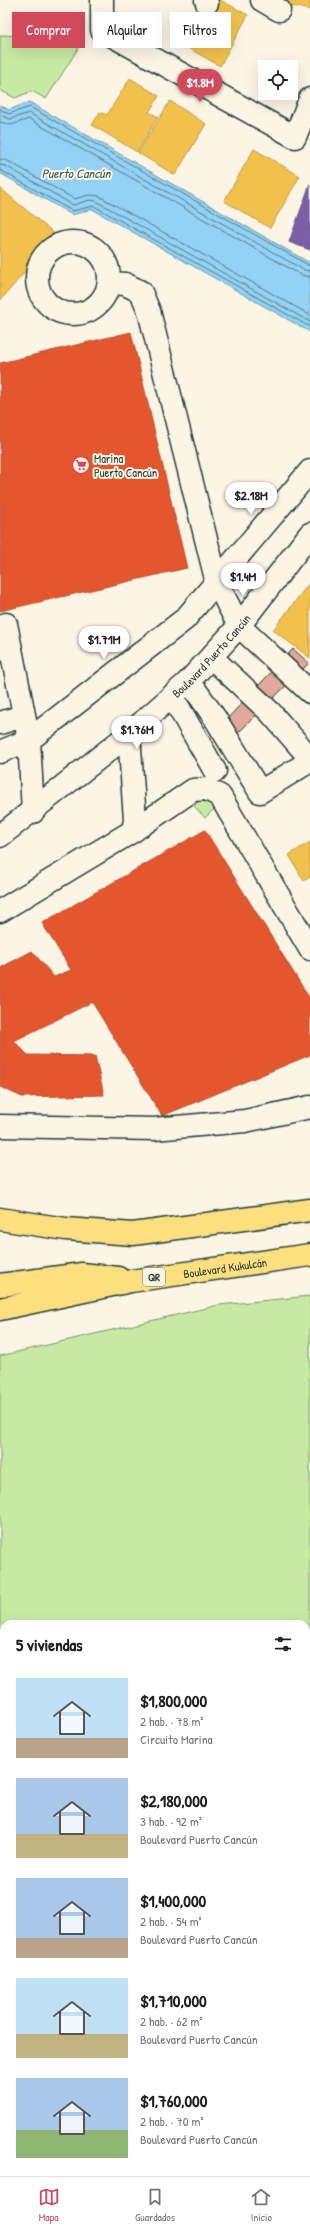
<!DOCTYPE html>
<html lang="es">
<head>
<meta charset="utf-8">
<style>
  :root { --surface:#fff; --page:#f6f6f6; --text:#202124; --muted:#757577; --line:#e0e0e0; --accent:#d1495b }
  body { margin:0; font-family:"Patrick Hand",sans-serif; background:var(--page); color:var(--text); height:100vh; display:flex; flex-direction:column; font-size:15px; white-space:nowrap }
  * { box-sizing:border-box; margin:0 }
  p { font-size:13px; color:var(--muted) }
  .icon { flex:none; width:22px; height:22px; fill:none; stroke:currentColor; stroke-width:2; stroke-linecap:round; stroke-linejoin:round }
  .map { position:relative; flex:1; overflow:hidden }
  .details { position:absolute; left:0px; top:1620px; width:310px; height:556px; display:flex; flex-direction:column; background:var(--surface); border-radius:12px 12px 0 0; box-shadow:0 4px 16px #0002 }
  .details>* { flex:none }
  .hud { position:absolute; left:12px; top:12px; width:286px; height:36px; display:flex; gap:8px }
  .buttons { position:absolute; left:258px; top:60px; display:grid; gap:8px }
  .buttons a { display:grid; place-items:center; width:40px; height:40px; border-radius:0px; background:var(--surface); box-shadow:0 4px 16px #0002; font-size:20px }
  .price { position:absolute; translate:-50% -34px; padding:0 9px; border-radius:14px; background:#fff; color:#222; font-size:13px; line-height:26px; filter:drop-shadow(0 1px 2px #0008) }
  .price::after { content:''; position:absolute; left:50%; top:24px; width:12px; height:9px; margin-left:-6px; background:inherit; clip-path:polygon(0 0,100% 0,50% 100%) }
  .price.current { background:var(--accent); color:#fff }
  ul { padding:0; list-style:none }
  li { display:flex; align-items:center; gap:12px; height:100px; padding:0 16px }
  li span { display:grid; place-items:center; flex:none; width:112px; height:80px; border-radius:0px; color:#555 }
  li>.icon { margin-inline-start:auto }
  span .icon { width:48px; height:48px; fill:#fffc; stroke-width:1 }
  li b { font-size:17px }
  h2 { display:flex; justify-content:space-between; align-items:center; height:48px; padding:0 16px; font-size:17px }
  .chip { padding:0 14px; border-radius:0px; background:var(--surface); box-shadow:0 4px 16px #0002; font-size:14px; line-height:36px }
  .chip.current { background:var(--accent); color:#fff }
  .tab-bar { display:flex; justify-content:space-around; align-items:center; height:56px; border-top:1px solid var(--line); background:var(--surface); font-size:11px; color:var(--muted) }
  .tab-bar a { display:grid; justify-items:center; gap:2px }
  .tab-bar .current { color:var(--accent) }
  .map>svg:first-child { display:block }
</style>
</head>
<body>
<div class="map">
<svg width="310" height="2176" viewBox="0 0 310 2176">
  <rect width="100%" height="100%" fill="#fcf5e5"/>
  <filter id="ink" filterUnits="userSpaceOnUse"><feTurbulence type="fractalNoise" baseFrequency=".025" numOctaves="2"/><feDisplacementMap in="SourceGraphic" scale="8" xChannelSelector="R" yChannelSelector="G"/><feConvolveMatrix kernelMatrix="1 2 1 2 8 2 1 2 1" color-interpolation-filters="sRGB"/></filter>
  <g filter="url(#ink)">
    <path fill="#c7eaa3" stroke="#73946c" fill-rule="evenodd" d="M0 35 79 38 81 44 46 99 32 91 15 98 0 90Z
      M206 794 217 806 205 818 194 806Z
      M310 1296V2176H0V1356L219 1305ZM4 1624H306V2172H4Z"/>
    <path fill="#94d2f5" stroke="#6596a8" d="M29 102 310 263V332L92 209 72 215 0 173V105L9 110Z"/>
    <path fill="#f2c14e" stroke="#b39946" d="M215 0H220L248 15 220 66 188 48Z
      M279 0H310V10L287 5Z
      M130 78 159 96 149 112 158 117 137 152 92 125 100 112 107 115Z
      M170 101 206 124 175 175 138 153Z
      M254 149 300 176 270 228 224 201Z
      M0 188 56 235 0 301Z
      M310 582V658L273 630Z
      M310 842V877L304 881 289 855Z"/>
    <path fill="#e4572e" stroke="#a94f30" d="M131 332 187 568 0 611V363Z
      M205 830 310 999V1055L162 1116 92 1002 14 1041 28 1055 95 1056 104 1095 22 1097 0 1087V968L32 951 54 977 71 970 42 923Z"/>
    <path fill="#7b5ea7" stroke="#5f5484" d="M310 184V250L289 242Z"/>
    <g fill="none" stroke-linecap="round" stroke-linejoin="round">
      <path stroke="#4e7981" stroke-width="1" d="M0 109 9 114 30 107 310 266
        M0 115 10 119 29 113 304 270 310 271
        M0 122 11 125 29 119 301 275 310 277
        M0 159 8 161 74 199 89 195 99 196 310 315
        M0 165 6 166 73 205 90 200 96 201 310 322
        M0 170 72 211 94 206 310 327"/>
    </g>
    <path fill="#e1a99a" stroke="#1f3d34" d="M293 649 309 663 237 734 227 719Z"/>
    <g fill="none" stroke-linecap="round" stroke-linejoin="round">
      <g stroke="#1f3d34" stroke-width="25">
        <g id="minor">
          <path d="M102 0V30L295 137 310 99"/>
          <path d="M206 0 207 3"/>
          <path d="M262 0 279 10"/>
          <circle cx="73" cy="278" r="36"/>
          <path d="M110 283 125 284 141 292 149 311 217 583 239 626 310 692"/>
          <path d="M6 624 29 740 33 812"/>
          <path d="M211 657 270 712 310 758"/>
          <path d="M189 681 215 718 260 792 310 761"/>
          <path d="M172 696 215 771"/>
          <path d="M0 723 23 716"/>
          <path d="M129 734 135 820 133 831"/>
          <path d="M0 752 29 740 185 619 310 471"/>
          <path id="s1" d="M0 836 129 734 189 681 239 626 310 534"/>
          <path d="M0 911 133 831 193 790 207 789 220 796 310 949"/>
          <path d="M0 1126 154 1129 245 1121 310 1107"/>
        </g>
      </g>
      <g stroke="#1f3d34" stroke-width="25">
        <g id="major">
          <path d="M0 1219 66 1229 133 1234 310 1210"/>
          <path d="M0 1285 82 1274 118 1278"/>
          <path id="s2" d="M0 1309 131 1281 310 1255"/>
        </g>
      </g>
      <use href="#minor" stroke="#fcf5e5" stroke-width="22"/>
      <use href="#major" stroke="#ffdf80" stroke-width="22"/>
    </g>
  </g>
  <defs>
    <g id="supermarket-ring" transform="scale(0.9)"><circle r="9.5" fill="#fcf5e5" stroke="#d1495b" stroke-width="1.5"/><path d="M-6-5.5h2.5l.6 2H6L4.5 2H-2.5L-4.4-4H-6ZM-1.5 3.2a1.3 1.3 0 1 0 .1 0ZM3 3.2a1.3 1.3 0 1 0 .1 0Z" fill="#d1495b"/></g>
  </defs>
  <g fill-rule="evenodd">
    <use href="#supermarket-ring" x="81" y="465"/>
  </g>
  <g text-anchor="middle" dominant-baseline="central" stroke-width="4" stroke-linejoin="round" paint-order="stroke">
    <rect fill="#fcf5e5" stroke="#617469" stroke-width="1" x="143" y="1268" width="22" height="18" rx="3"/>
    <g font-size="11" font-weight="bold" fill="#1f3d34">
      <text x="154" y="1277">QR</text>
    </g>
    <g font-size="12" fill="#1f3d34" stroke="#fcf5e5" text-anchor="start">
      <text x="94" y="458">Marina<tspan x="94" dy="14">Puerto Cancún</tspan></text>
    </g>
    <g font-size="12" fill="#1f3d34" stroke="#fcf5e5">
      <text stroke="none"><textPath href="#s1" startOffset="278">Boulevard Puerto Cancún</textPath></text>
      <text stroke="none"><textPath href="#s2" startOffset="229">Boulevard Kukulcán</textPath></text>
    </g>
    <g font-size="13" font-style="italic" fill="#365b5b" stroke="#fcf5e5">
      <text x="76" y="173">Puerto Cancún</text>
    </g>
  </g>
</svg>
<div class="buttons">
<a><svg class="icon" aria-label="locate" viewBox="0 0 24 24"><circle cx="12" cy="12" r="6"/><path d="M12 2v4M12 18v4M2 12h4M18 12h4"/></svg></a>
</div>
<b class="price current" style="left:200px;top:103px">$1.8M</b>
<b class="price" style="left:251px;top:516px">$2.18M</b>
<b class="price" style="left:243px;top:597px">$1.4M</b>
<b class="price" style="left:104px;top:660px">$1.71M</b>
<b class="price" style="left:137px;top:750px">$1.76M</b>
<div class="hud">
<a class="chip current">Comprar</a>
<a class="chip">Alquilar</a>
<a class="chip">Filtros</a>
</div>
<section class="details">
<h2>5 viviendas<svg class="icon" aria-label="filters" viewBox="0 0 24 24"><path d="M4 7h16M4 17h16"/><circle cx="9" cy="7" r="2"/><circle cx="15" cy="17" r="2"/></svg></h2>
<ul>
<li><span style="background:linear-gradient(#bfe0f5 75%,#b9a48a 0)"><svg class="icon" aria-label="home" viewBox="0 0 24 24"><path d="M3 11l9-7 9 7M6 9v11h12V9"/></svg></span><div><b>$1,800,000</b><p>2 hab. · 78 m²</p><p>Circuito Marina</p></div></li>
<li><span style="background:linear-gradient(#a9c7e8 70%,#c2b280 0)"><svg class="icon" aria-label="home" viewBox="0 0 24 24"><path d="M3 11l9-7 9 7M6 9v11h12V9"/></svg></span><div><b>$2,180,000</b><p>3 hab. · 92 m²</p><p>Boulevard Puerto Cancún</p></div></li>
<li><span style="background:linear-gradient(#a9c7e8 75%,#b9a48a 0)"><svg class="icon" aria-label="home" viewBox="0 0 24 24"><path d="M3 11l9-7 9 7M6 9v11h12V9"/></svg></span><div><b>$1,400,000</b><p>2 hab. · 54 m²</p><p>Boulevard Puerto Cancún</p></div></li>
<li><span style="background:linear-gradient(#bfe0f5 70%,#c2b280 0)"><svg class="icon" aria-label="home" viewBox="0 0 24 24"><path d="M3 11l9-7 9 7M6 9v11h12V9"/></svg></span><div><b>$1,710,000</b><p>2 hab. · 62 m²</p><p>Boulevard Puerto Cancún</p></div></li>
<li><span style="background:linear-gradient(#a9c7e8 65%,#8fb573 0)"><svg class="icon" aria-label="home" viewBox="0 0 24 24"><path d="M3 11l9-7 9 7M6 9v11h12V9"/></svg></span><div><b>$1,760,000</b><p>2 hab. · 70 m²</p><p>Boulevard Puerto Cancún</p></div></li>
</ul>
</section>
</div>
<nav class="tab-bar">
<a class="current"><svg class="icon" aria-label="map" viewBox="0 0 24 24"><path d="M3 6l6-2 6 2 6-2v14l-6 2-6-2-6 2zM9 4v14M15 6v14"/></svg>Mapa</a>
<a><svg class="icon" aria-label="saved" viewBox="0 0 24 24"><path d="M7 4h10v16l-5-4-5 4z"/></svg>Guardados</a>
<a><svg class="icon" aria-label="home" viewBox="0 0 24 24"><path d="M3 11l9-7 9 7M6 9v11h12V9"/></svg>Inicio</a>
</nav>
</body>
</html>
